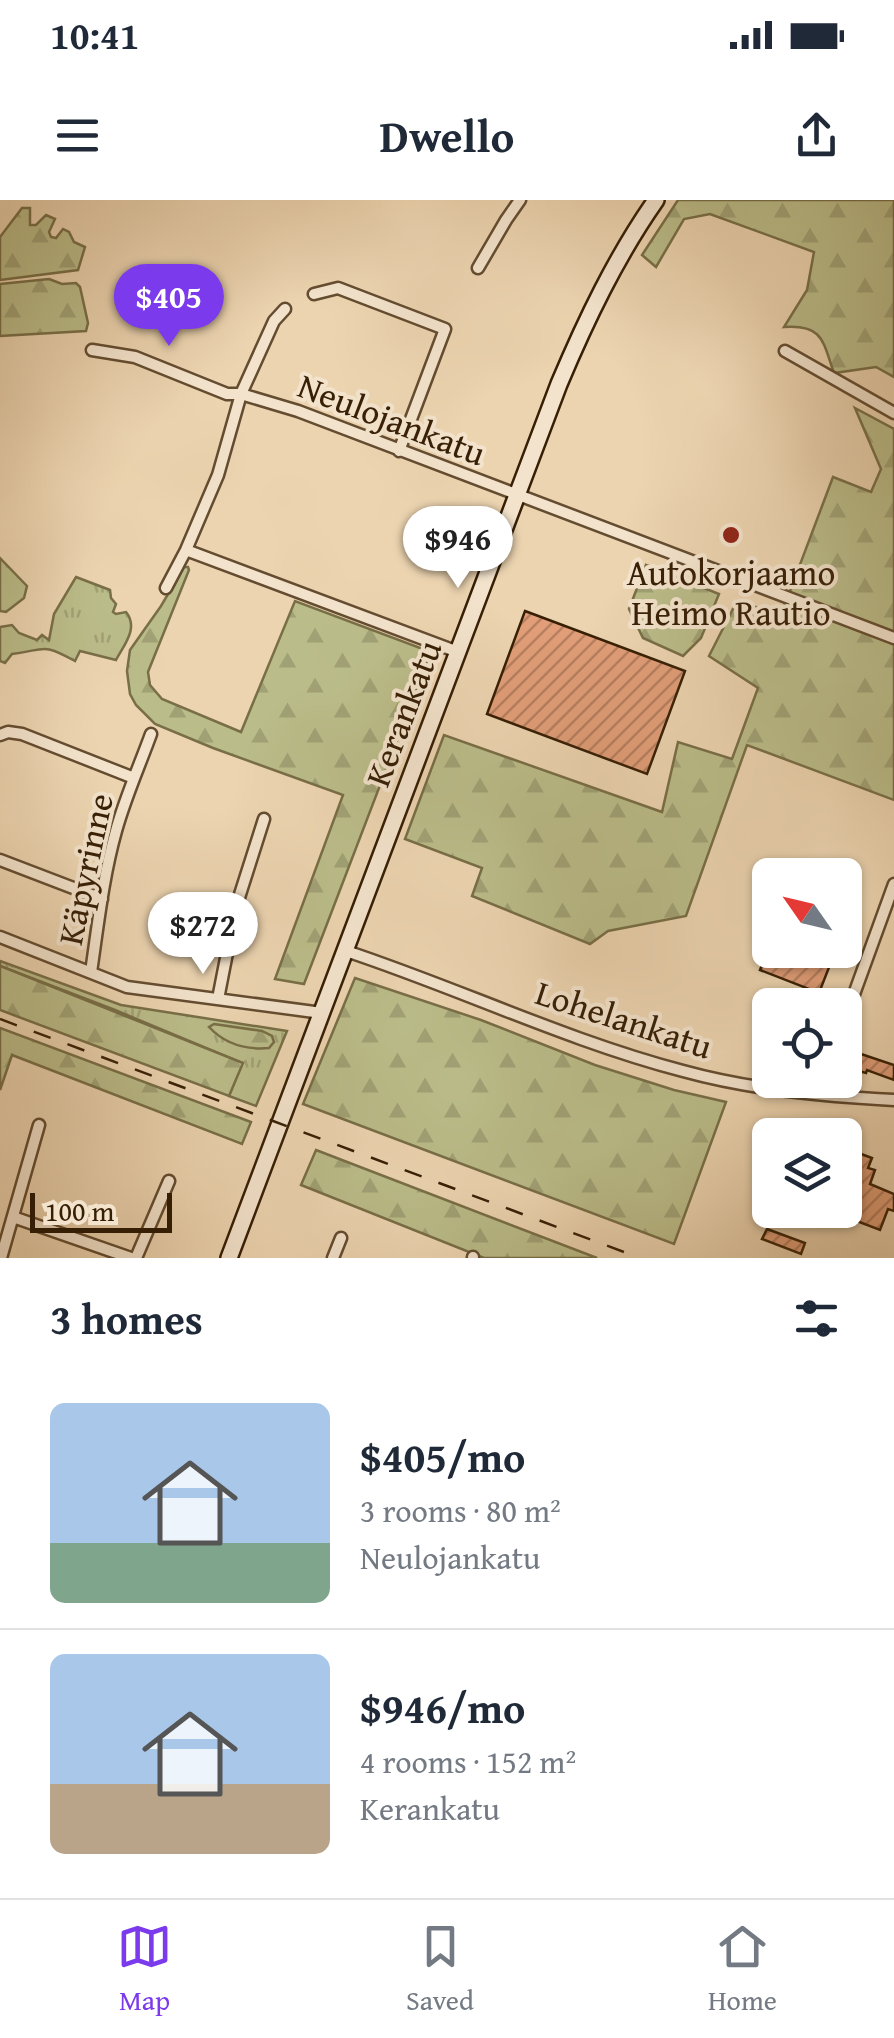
<!DOCTYPE html>
<html lang="en">
<head>
<meta charset="utf-8">
<style>
  :root { --surface:#fff; --page:#f2f2f3; --text:#1f2937; --muted:#747a83; --line:#e0e1e3; --accent:#7c3aed }
  body { margin:0; font-family:"Gentium Book Plus",serif; background:var(--page); color:var(--text); height:100vh; display:flex; flex-direction:column; font-size:38px; white-space:nowrap }
  * { box-sizing:border-box; margin:0 }
  p { font-size:32px; color:var(--muted) }
  .icon { flex:none; width:55px; height:55px; fill:none; stroke:currentColor; stroke-width:2; stroke-linecap:round; stroke-linejoin:round }
  .map { position:relative; height:1058px; overflow:hidden }
  .panel { display:flex; flex-direction:column; background:var(--surface); flex:1 }
  .panel>* { flex:none }
  .needle { width:65px; rotate:304deg }
  .fabs { position:absolute; left:752px; top:658px; display:grid; gap:20px }
  .fabs a { display:grid; place-items:center; width:110px; height:110px; border-radius:15px; background:var(--surface); box-shadow:0 2px 8px #0004; font-size:50px }
  .scale { position:absolute; left:30px; bottom:25px; width:142px; box-sizing:border-box; padding-left:10px; border:5px solid #371f05; border-top:0; font-size:28px; line-height:35px; white-space:nowrap; color:#371f05; -webkit-text-stroke:8px #f3e3cc; paint-order:stroke }
  .price { position:absolute; translate:-50% -85px; padding:0 22px; border-radius:35px; background:#fff; color:#222; font-size:32px; line-height:65px; filter:drop-shadow(0 2px 5px #0008) }
  .price::after { content:''; position:absolute; left:50%; top:60px; width:30px; height:22px; margin-left:-15px; background:inherit; clip-path:polygon(0 0,100% 0,50% 100%) }
  .price.active { background:var(--accent); color:#fff }
  ul { padding:0; list-style:none }
  li { display:flex; align-items:center; gap:30px; height:250px; padding:0 50px }
  li+li { border-top:2px solid var(--line) }
  li span { display:grid; place-items:center; flex:none; width:280px; height:200px; border-radius:15px; color:#555 }
  li>.icon { margin-inline-start:auto }
  span .icon { width:120px; height:120px; fill:#fffc; stroke-width:1 }
  li b { font-size:42px }
  h2 { display:flex; justify-content:space-between; align-items:center; height:120px; padding:0 50px; font-size:42px }
  .status { display:flex; justify-content:space-between; align-items:center; height:70px; padding:0 50px; background:var(--surface); direction:ltr }
  .status svg { height:28px; fill:currentColor }
  header { display:flex; justify-content:space-between; align-items:center; height:130px; padding:0 50px; background:var(--surface); font-size:45px; font-weight:700 }
  .tab-bar { display:flex; justify-content:space-around; align-items:center; height:140px; border-top:2px solid var(--line); background:var(--surface); font-size:28px; color:var(--muted) }
  .tab-bar a { display:grid; justify-items:center; gap:5px }
  .tab-bar .active { color:var(--accent) }
  .map>svg:first-child { display:block }
</style>
</head>
<body>
<div class="status"><b>10:41</b><svg viewBox="0 0 49 12"><path d="M0 12V9h3v3zM5 12V6h3v6zM10 12V3h3v9zM15 12V0h3v12zM26 1h20v11H26zM47 4h2v5h-2z"/></svg></div>
<header><svg class="icon" aria-label="menu" viewBox="0 0 24 24"><path d="M4 6h16M4 12h16M4 18h16"/></svg>Dwello<svg class="icon" aria-label="share" viewBox="0 0 24 24"><path d="M12 15V3M7 8l5-5 5 5M5 13v7h14v-7"/></svg></header>
<div class="map">
<svg width="894" height="1058" viewBox="0 0 894 1058">
  <defs>
    <pattern id="grass-tufts" width="24" height="20" patternUnits="userSpaceOnUse" patternTransform="scale(2.5)"><rect width="24" height="20" fill="#babc89"/><path d="M3 7l-1-3M5 7V3M7 7l1-3M15 17l-1-3M17 17v-4M19 17l1-3" fill="none" stroke="#a0a175"/></pattern>
    <pattern id="forest-firs" width="22" height="20" patternUnits="userSpaceOnUse" patternTransform="scale(2.5)"><rect width="22" height="20" fill="#babc89"/><path d="M5 1l3.5 6h-7zM16 11l3.5 6h-7z" fill="#a0a175"/></pattern>
    <pattern id="building-hatch" width="6" height="6" patternUnits="userSpaceOnUse" patternTransform="scale(2.5)"><rect width="6" height="6" fill="#e19e78"/><path d="M-1 1l2-2M0 6l6-6M5 7l2-2" fill="none" stroke="#b78060"/></pattern>
  </defs>
  <rect width="100%" height="100%" fill="#ecd4b0"/>
  <filter id="stains"><feTurbulence type="fractalNoise" baseFrequency=".002" numOctaves="4"/><feColorMatrix values="0 0 0 0 .2 0 0 0 0 .09 0 0 0 0 .02 0 0 0 .5 -.17"/></filter>
  <radialGradient id="worn" r=".72"><stop offset=".6" stop-color="#630" stop-opacity="0"/><stop offset="1" stop-color="#630" stop-opacity=".3"/></radialGradient>
  <path fill="url(#grass-tufts)" stroke="#786e47" stroke-width="2.5" d="M0 358 27 386 24 398 6 412 0 411Z
    M76 377 110 390 111 398 116 404 113 412 116 414 126 412C139 428 124 445 116 460L80 451 75 461C41 442 46 450 12 454L5 463 0 461V427L12 425 19 433 37 440 42 435 49 440 54 414Z
    M0 761 121 805 287 831 256 906 229 896 242 863 115 810 0 766Z"/>
  <path fill="url(#forest-firs)" stroke="#786e47" stroke-width="2.5" d="M678 0H894V177L876 167 834 173C823 143 824 124 784 127L807 90 814 52 710 14 684 19 656 67 642 55Z
    M22 8H30V25H36L46 15 55 19 49 32 51 37 56 38 63 29 69 32 74 42 85 47 78 70 0 80V37Z
    M49 79 62 84 76 83 80 87 88 123 86 131 0 136V84Z
    M855 208 894 229V600L747 545 686 716 608 731 590 744 472 696 482 668 405 639 444 535 662 612 678 542 732 559 758 488 709 456 737 401 781 415 833 277 871 292 881 269Z
    M646 365 719 394 701 438 683 456 643 438 629 409Z
    M184 367H188L189 370 148 472 150 485 162 499 241 532 295 401 431 452 304 784 275 779 343 595 213 548 155 524 136 505 130 494 127 471 130 450 161 406Z
    M0 766 243 863 229 896 0 810Z
    M355 778 481 820 595 865 674 890 726 902 674 1044 303 904Z
    M214 824 262 831 272 836 274 842 269 848C247 850 225 844 209 827Z
    M0 828 251 922 242 944 12 855 0 890Z
    M316 950 597 1058H484L301 985Z"/>
  <path fill="url(#building-hatch)" stroke="#371f05" stroke-width="2.5" d="M525 411 685 471 647 574 487 514Z
    M770 744V750H829L835 752 819 793 760 770Z
    M861 854 894 865V880L867 870 866 873 855 870Z
    M769 946H770V979L757 974Z
    M845 948 872 958 868 968 875 970 870 984 894 994V1011L888 1009 880 1030 828 1010H845Z
    M767 1029 805 1043 801 1054 762 1039Z"/>
  <g fill="none" stroke-linecap="round" stroke-linejoin="round">
    <g stroke="#644c30" stroke-width="15">
      <path id="street" d="M478 68 506 20 520 0
        M314 94 338 88 445 129 399 251
        M92 150 135 157 227 194H241L298 211 894 438
        M785 151 894 213
        M186 350 458 452
        M166 388 186 350 218 275 241 194 274 121 285 109
        M0 535 8 532 22 534 134 578
        M0 660 102 699
        M0 737 127 787 322 813
        M346 751C458 788 568 841 683 871 752 890 823 896 894 900
        M91 772C98 725 103 677 116 631 125 598 139 567 151 534
        M218 799 236 707 264 619
        M845 819 894 684
        M13 1017 131 1058
        M1 1058 39 925
        M136 1058 169 981
        M333 1058 341 1038
        M473 1058V1057"/>
    </g>
    <g stroke="#371f05" stroke-width="20">
      <path id="secondary" d="M229 1058 559 184C586 120 616 57 656 0"/>
    </g>
    <use href="#street" stroke="#f3e3cc" stroke-width="10"/>
    <use href="#secondary" stroke="#f3e3cc" stroke-width="15"/>
    <path stroke="#371f05" stroke-width="2.5" stroke-dasharray="18 18" stroke-linecap="butt" d="M0 819 640 1058"/>
  </g>
  <circle fill="#8f2418" stroke="#f3e3cc" stroke-width="4" cx="731" cy="335" r="10"/>
  <g text-anchor="middle" dominant-baseline="central" stroke-width="8" stroke-linejoin="round" paint-order="stroke">
    <g font-size="35" fill="#371f05" stroke="#f3e3cc">
      <text transform="translate(392 219) rotate(21)">Neulojankatu</text>
      <text transform="translate(403 513) rotate(-69)">Kerankatu</text>
      <text transform="translate(85 669) rotate(-78)">Käpyrinne</text>
      <text transform="translate(624 819) rotate(18)">Lohelankatu</text>
    </g>
    <g font-size="35" fill="#371f05" stroke="#f3e3cc">
      <text x="731" y="372">Autokorjaamo<tspan x="731" dy="40">Heimo Rautio</tspan></text>
    </g>
  </g>
  <rect width="100%" height="100%" filter="url(#stains)"/>
  <rect width="100%" height="100%" fill="url(#worn)"/>
</svg>
<div class="fabs">
<a><svg class="needle" viewBox="-14 -14 28 28"><path d="M0-13l5 13h-10z" fill="#e53935"/><path d="M0 13l5-13h-10z" fill="#747a83"/></svg></a>
<a><svg class="icon" aria-label="locate" viewBox="0 0 24 24"><circle cx="12" cy="12" r="6"/><path d="M12 2v4M12 18v4M2 12h4M18 12h4"/></svg></a>
<a><svg class="icon" aria-label="layers" viewBox="0 0 24 24"><path d="M12 4l9 5-9 5-9-5zM3 14l9 5 9-5"/></svg></a>
</div>
<div class="scale">100 m</div>
<b class="price active" style="left:169px;top:149px">$405</b>
<b class="price" style="left:458px;top:391px">$946</b>
<b class="price" style="left:203px;top:777px">$272</b>
</div>
<section class="panel">
<h2>3 homes<svg class="icon" aria-label="filters" viewBox="0 0 24 24"><path d="M4 7h16M4 17h16"/><circle cx="9" cy="7" r="2"/><circle cx="15" cy="17" r="2"/></svg></h2>
<ul>
<li><span style="background:linear-gradient(#a9c7e8 70%,#7fa58c 0)"><svg class="icon" aria-label="home" viewBox="0 0 24 24"><path d="M3 11l9-7 9 7M6 9v11h12V9"/></svg></span><div><b>$405/mo</b><p>3 rooms · 80 m²</p><p>Neulojankatu</p></div></li>
<li><span style="background:linear-gradient(#a9c7e8 65%,#b9a48a 0)"><svg class="icon" aria-label="home" viewBox="0 0 24 24"><path d="M3 11l9-7 9 7M6 9v11h12V9"/></svg></span><div><b>$946/mo</b><p>4 rooms · 152 m²</p><p>Kerankatu</p></div></li>
</ul>
</section>
<nav class="tab-bar">
<a class="active"><svg class="icon" aria-label="map" viewBox="0 0 24 24"><path d="M3 6l6-2 6 2 6-2v14l-6 2-6-2-6 2zM9 4v14M15 6v14"/></svg>Map</a>
<a><svg class="icon" aria-label="saved" viewBox="0 0 24 24"><path d="M7 4h10v16l-5-4-5 4z"/></svg>Saved</a>
<a><svg class="icon" aria-label="home" viewBox="0 0 24 24"><path d="M3 11l9-7 9 7M6 9v11h12V9"/></svg>Home</a>
</nav>
</body>
</html>
